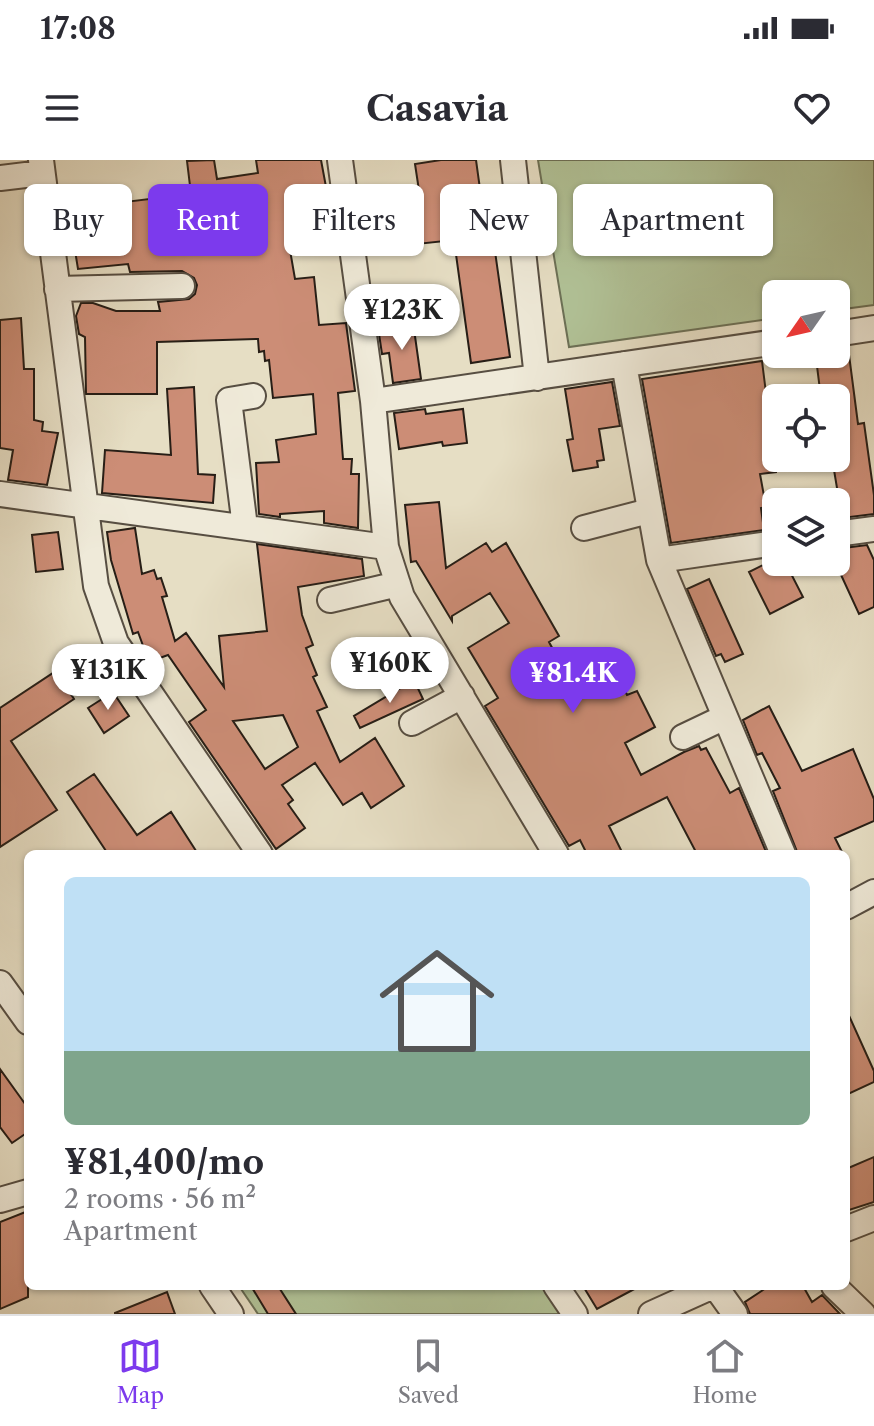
<!DOCTYPE html>
<html lang="en">
<head>
<meta charset="utf-8">
<style>
  :root { --surface:#fff; --page:#f7f7f7; --text:#2b2b33; --muted:#7c7c81; --line:#e1e1e2; --accent:#7c3aed }
  body { margin:0; font-family:"Libre Caslon Text",serif; background:var(--page); color:var(--text); height:100vh; display:flex; flex-direction:column; font-size:30px; white-space:nowrap }
  * { box-sizing:border-box; margin:0 }
  p { font-size:26px; color:var(--muted) }
  .icon { flex:none; width:44px; height:44px; fill:none; stroke:currentColor; stroke-width:2; stroke-linecap:round; stroke-linejoin:round }
  .map { position:relative; flex:1; overflow:hidden }
  .panel { position:absolute; left:24px; top:690px; width:826px; height:440px; display:flex; flex-direction:column; background:var(--surface); border-radius:12px; box-shadow:0 2px 6px #0004 }
  .panel>* { flex:none }
  .top-card { position:absolute; left:24px; top:24px; width:826px; height:72px; display:flex; gap:16px }
  .needle { width:52px; rotate:236deg }
  .buttons { position:absolute; left:762px; top:120px; display:grid; gap:16px }
  .buttons a { display:grid; place-items:center; width:88px; height:88px; border-radius:12px; background:var(--surface); box-shadow:0 2px 6px #0004; font-size:40px }
  .price { position:absolute; translate:-50% -68px; padding:0 18px; border-radius:28px; background:#fff; color:#222; font-size:26px; line-height:52px; filter:drop-shadow(0 2px 4px #0008) }
  .price::after { content:''; position:absolute; left:50%; top:48px; width:24px; height:18px; margin-left:-12px; background:inherit; clip-path:polygon(0 0,100% 0,50% 100%) }
  .price.on { background:var(--accent); color:#fff }
  ul { padding:0; list-style:none }
  li { display:grid; align-content:center; gap:16px; height:424px; padding:0 40px }
  li+li { border-top:2px solid var(--line) }
  li span { display:grid; place-items:center; height:248px; border-radius:12px; color:#555 }
  li>.icon { margin-inline-start:auto }
  span .icon { width:144px; height:144px; fill:#fffc; stroke-width:1 }
  li b { font-size:34px }
  .pill { padding:0 28px; border-radius:12px; background:var(--surface); box-shadow:0 2px 6px #0004; font-size:28px; line-height:72px }
  .pill.on { background:var(--accent); color:#fff }
  .status { display:flex; justify-content:space-between; align-items:center; height:56px; padding:0 40px; background:var(--surface); direction:ltr }
  .status svg { height:22px; fill:currentColor }
  header { display:flex; justify-content:space-between; align-items:center; height:104px; padding:0 40px; background:var(--surface); font-size:36px; font-weight:700 }
  .tabs { display:flex; justify-content:space-around; align-items:center; height:112px; border-top:2px solid var(--line); background:var(--surface); font-size:22px; color:var(--muted) }
  .tabs a { display:grid; justify-items:center; gap:4px }
  .tabs .on { color:var(--accent) }
  .map>svg:first-child { display:block }
</style>
</head>
<body>
<div class="status"><b>17:08</b><svg viewBox="0 0 49 12"><path d="M0 12V9h3v3zM5 12V6h3v6zM10 12V3h3v9zM15 12V0h3v12zM26 1h20v11H26zM47 4h2v5h-2z"/></svg></div>
<header><svg class="icon" aria-label="menu" viewBox="0 0 24 24"><path d="M4 6h16M4 12h16M4 18h16"/></svg>Casavia<svg class="icon" aria-label="heart" viewBox="0 0 24 24"><path d="M12 20l-8-8c-3-5 5-10 8-4 3-6 11-1 8 4z"/></svg></header>
<div class="map">
<svg width="874" height="1154" viewBox="0 0 874 1154">
  <rect width="100%" height="100%" fill="#e6dec4"/>
  <filter id="stains"><feTurbulence type="fractalNoise" baseFrequency=".0025" numOctaves="4"/><feColorMatrix values="0 0 0 0 .2 0 0 0 0 .09 0 0 0 0 .02 0 0 0 .5 -.17"/></filter>
  <radialGradient id="worn" r=".72"><stop offset=".6" stop-color="#630" stop-opacity="0"/><stop offset="1" stop-color="#630" stop-opacity=".3"/></radialGradient>
  <path fill="#b1c297" stroke="#6c7056" stroke-width="2" d="M538 0H874V145L836 150V134H776V158L569 187Z
    M239 1126H543L562 1154H258Z"/>
  <path fill="#cc8d76" stroke="#271e16" stroke-width="2" fill-rule="evenodd" d="M214 0 217 19 258 13 256 0H321L332 59 286 67 295 119 314 117 319 165 346 163 355 231 338 233 343 299H352L351 314H359L358 368 324 363V351L280 354V357L259 354 256 303 279 302 276 280 316 274 313 234 273 238 269 200 265 201 264 191 259 192 258 179 157 182V234H86L85 177 79 174 76 156 81 143H93L116 151H160L158 142 189 139 195 134 197 125 194 118 182 111 130 112 128 104 78 109 67 41 99 37 101 45 191 34 187 1Z
    M441 0H476L480 29 486 28 510 197 471 203 454 80 417 84 411 38 420 37 415 4Z
    M21 158 24 209H34V260L43 262 42 271 58 273 47 325 8 320 13 290 0 288V160Z
    M413 162 421 219 393 223 389 193 382 194 379 174H386L385 166Z
    M848 187 858 264 864 263 874 335V354L842 358 832 298H836V238H821L817 206 836 203V189Z
    M762 201 766 233 776 232V312L760 314 766 347 761 348 764 370 671 383 642 219Z
    M612 222 620 266 599 269 604 300 597 301 598 307 573 311 567 280 573 279 565 229Z
    M194 227 198 314 215 315 213 343 102 333 105 290 171 295 167 229Z
    M425 249 426 254 463 249 467 283 443 286 442 282 399 289 394 253Z
    M439 342 446 408 486 383 492 392 506 383 559 476 549 482 576 532 616 512 627 535 637 531 655 567 625 583 641 615 684 592 699 586 701 590 706 588 730 633 739 628 767 694H697L667 637 609 666 623 694H587L580 680 569 686 485 546 498 538 468 488 509 463 490 433 452 456V461L416 401 411 402 405 345Z
    M135 368 142 414 154 410 157 419 161 418 167 436 162 437 175 481 186 473 224 527 219 476 267 471 257 384 362 399 364 416 298 427 302 455 313 485 306 488 317 515 313 517 327 547 317 551 340 602 375 578 404 626 371 648 362 633 343 645 315 603 282 625 293 640 288 644 305 668 276 689 189 562 206 550 168 495 149 502 138 472 133 474 111 400 107 372ZM283 555 298 587 265 609 233 561Z
    M58 372 63 409 36 412 32 375Z
    M867 385 874 400V447L859 454 836 404V389Z
    M769 402H785L803 437 770 454 749 412Z
    M709 419 743 494 725 502 721 494 716 496 687 429Z
    M56 511 74 539 11 581 57 650 0 687V548Z
    M414 520 423 539 360 568 354 556Z
    M113 532 129 556 104 573 88 548Z
    M769 546 802 611 853 589 874 639V661L835 678 843 694H798L773 631 780 628 762 593 757 595 743 560Z
    M94 614 137 675 171 652 198 694H108L67 632Z
    M846 849 874 911V922L846 935Z
    M0 909 28 948V972L12 983 0 967Z
    M874 997V1042L846 1051V1009Z
    M28 1051V1137L0 1149V1062Z
    M251 1126H278L296 1154H268Z
    M583 1126H640L597 1149Z
    M769 1126H803L812 1142 822 1135 840 1154H750L745 1142Z
    M167 1132 175 1154H115V1153Z"/>
  <g fill="none" stroke-linecap="round" stroke-linejoin="round">
    <g stroke="#574e42" stroke-width="28">
      <path id="minor" d="M41 0 96 426 116 483 260 694
        M340 0 373 241 386 387 402 437 556 694
        M513 0 537 218
        M0 18 42 13
        M57 129 182 126
        M836 174 874 168
        M624 204 659 400 783 694
        M373 241 776 182
        M0 334 386 387
        M245 367 229 240 253 236
        M584 368 649 351
        M836 374 874 369
        M659 400 776 383
        M330 440 398 424
        M412 563 462 536
        M683 577 725 557
        M846 747 874 732
        M0 823 28 862
        M0 1040 28 1032
        M846 1069 874 1058
        M212 1126 231 1154
        M556 1126 575 1154
        M715 1126 735 1154
        M834 1126 863 1154
        M651 1154 713 1126"/>
    </g>
    <use href="#minor" stroke="#efead9" stroke-width="24"/>
  </g>
  <rect width="100%" height="100%" filter="url(#stains)"/>
  <rect width="100%" height="100%" fill="url(#worn)"/>
</svg>
<div class="buttons">
<a><svg class="needle" viewBox="-14 -14 28 28"><path d="M0-13l5 13h-10z" fill="#e53935"/><path d="M0 13l5-13h-10z" fill="#7c7c81"/></svg></a>
<a><svg class="icon" aria-label="locate" viewBox="0 0 24 24"><circle cx="12" cy="12" r="6"/><path d="M12 2v4M12 18v4M2 12h4M18 12h4"/></svg></a>
<a><svg class="icon" aria-label="layers" viewBox="0 0 24 24"><path d="M12 4l9 5-9 5-9-5zM3 14l9 5 9-5"/></svg></a>
</div>
<b class="price" style="left:402px;top:192px">¥123K</b>
<b class="price" style="left:390px;top:545px">¥160K</b>
<b class="price" style="left:108px;top:552px">¥131K</b>
<b class="price on" style="left:573px;top:555px">¥81.4K</b>
<div class="top-card">
<a class="pill">Buy</a>
<a class="pill on">Rent</a>
<a class="pill">Filters</a>
<a class="pill">New</a>
<a class="pill">Apartment</a>
</div>
<section class="panel">
<ul>
<li><span style="background:linear-gradient(#bfe0f5 70%,#7fa58c 0)"><svg class="icon" aria-label="home" viewBox="0 0 24 24"><path d="M3 11l9-7 9 7M6 9v11h12V9"/></svg></span><div><b>¥81,400/mo</b><p>2 rooms · 56 m²</p><p>Apartment</p></div></li>
</ul>
</section>
</div>
<nav class="tabs">
<a class="on"><svg class="icon" aria-label="map" viewBox="0 0 24 24"><path d="M3 6l6-2 6 2 6-2v14l-6 2-6-2-6 2zM9 4v14M15 6v14"/></svg>Map</a>
<a><svg class="icon" aria-label="saved" viewBox="0 0 24 24"><path d="M7 4h10v16l-5-4-5 4z"/></svg>Saved</a>
<a><svg class="icon" aria-label="home" viewBox="0 0 24 24"><path d="M3 11l9-7 9 7M6 9v11h12V9"/></svg>Home</a>
</nav>
</body>
</html>
